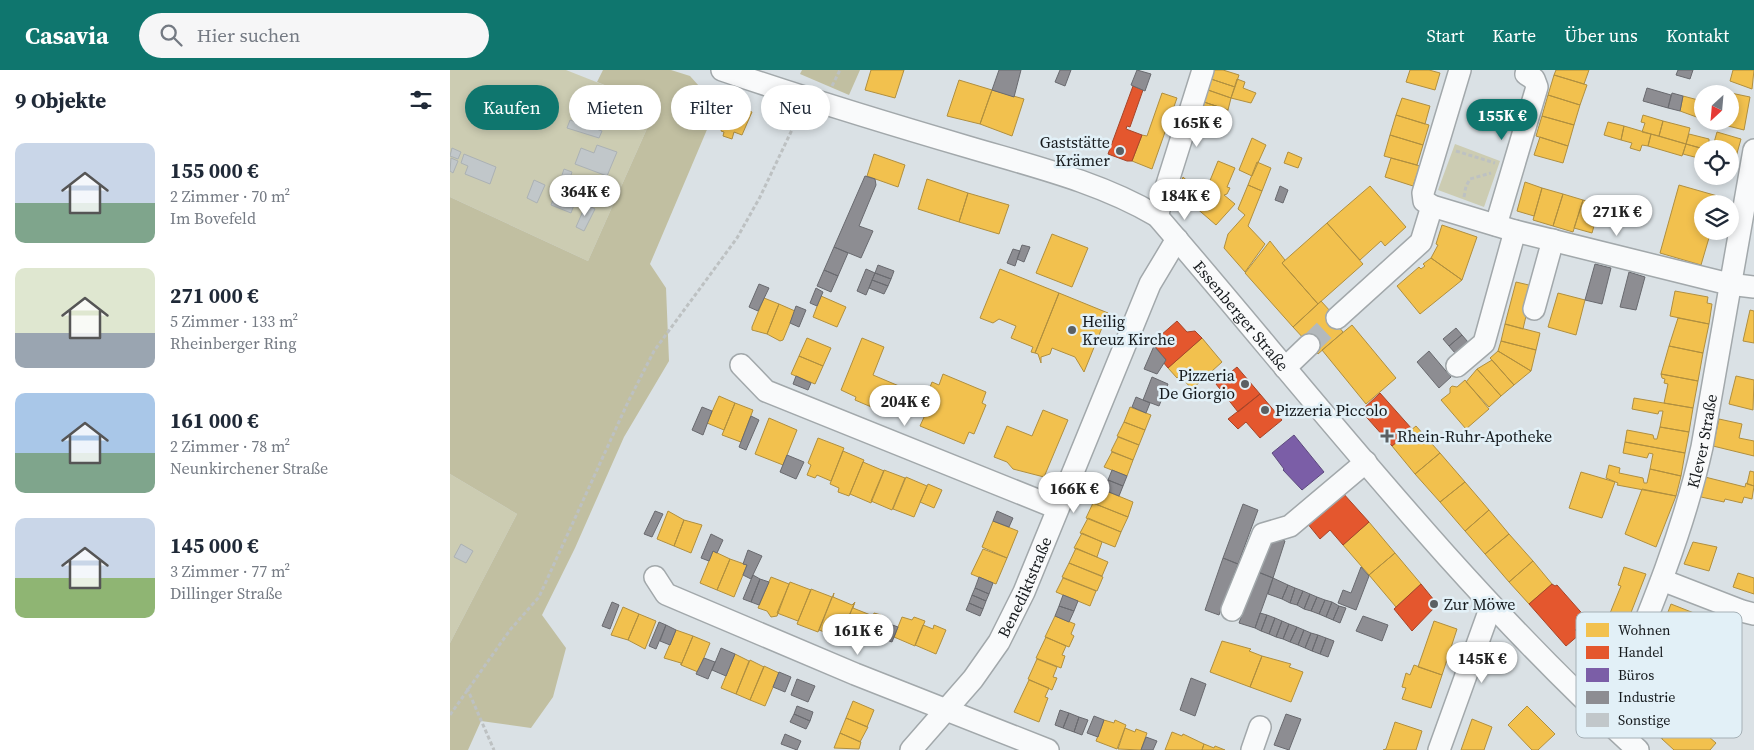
<!DOCTYPE html>
<html lang="de">
<head>
<meta charset="utf-8">
<style>
  :root { --surface:#fff; --page:#f6f6f7; --text:#1f2937; --muted:#747a83; --accent:#0f766e }
  body { margin:0; font-family:"Source Serif 4",serif; background:var(--page); color:var(--text); height:100vh; display:flex; flex-direction:column; font-size:19px; white-space:nowrap }
  * { box-sizing:border-box; margin:0 }
  p { font-size:16px; color:var(--muted) }
  .icon { flex:none; width:28px; height:28px; fill:none; stroke:currentColor; stroke-width:2; stroke-linecap:round; stroke-linejoin:round }
  .map { position:relative; flex:1; overflow:hidden }
  .side { display:flex; flex-direction:column; background:var(--surface); width:450px }
  .side>* { flex:none }
  .hud { position:absolute; left:15px; top:15px; width:475px; height:45px; display:flex; gap:10px }
  .needle { width:32px; rotate:206deg }
  .controls { position:absolute; left:1244px; top:15px; display:grid; gap:10px }
  .controls a { display:grid; place-items:center; width:45px; height:45px; border-radius:50%; background:var(--surface); box-shadow:0 2px 8px #0003; font-size:25px }
  .price { position:absolute; translate:-50% -42px; padding:0 11px; border-radius:18px; background:#fff; color:#222; font-size:16px; line-height:32px; filter:drop-shadow(0 1px 2px #0008) }
  .price::after { content:''; position:absolute; left:50%; top:30px; width:15px; height:11px; margin-left:-8px; background:inherit; clip-path:polygon(0 0,100% 0,50% 100%) }
  .price.on { background:var(--accent); color:#fff }
  ul { padding:0; list-style:none }
  li { display:flex; align-items:center; gap:15px; height:125px; padding:0 15px }
  li span { display:grid; place-items:center; flex:none; width:140px; height:100px; border-radius:10px; color:#555 }
  li>.icon { margin-inline-start:auto }
  span .icon { width:60px; height:60px; fill:#fffc; stroke-width:1 }
  li b { font-size:21px }
  h2 { display:flex; justify-content:space-between; align-items:center; height:60px; padding:0 15px; font-size:21px }
  .chip { padding:0 18px; border-radius:22px; background:var(--surface); box-shadow:0 2px 8px #0003; font-size:18px; line-height:45px }
  .chip.on { background:var(--accent); color:#fff }
  header { display:flex; align-items:center; gap:30px; box-sizing:border-box; height:70px; padding:0 25px; background:var(--accent); color:#fff }
  header strong { font-size:24px }
  nav { display:flex; gap:28px; margin-inline-start:auto; font-size:18px }
  .search { width:350px; height:45px; background:var(--page); display:flex; align-items:center; gap:12px; box-sizing:border-box; padding:0 18px; border-radius:28px; color:var(--muted); font-size:19px }
  main { display:flex; flex:1; min-height:0 }
  .map>svg:first-child { display:block }
</style>
</head>
<body>
<header>
<strong>Casavia</strong>
<div class="search"><svg class="icon" aria-label="search" viewBox="0 0 24 24"><circle cx="10" cy="10" r="6"/><path d="M15 15l6 6"/></svg>Hier suchen</div>
<nav><a>Start</a><a>Karte</a><a>Über uns</a><a>Kontakt</a></nav>
</header>
<main>
<section class="side">
<h2>9 Objekte<svg class="icon" aria-label="filters" viewBox="0 0 24 24"><path d="M4 7h16M4 17h16"/><circle cx="9" cy="7" r="2"/><circle cx="15" cy="17" r="2"/></svg></h2>
<ul>
<li><span style="background:linear-gradient(#c9d6e8 60%,#7fa58c 0)"><svg class="icon" aria-label="home" viewBox="0 0 24 24"><path d="M3 11l9-7 9 7M6 9v11h12V9"/></svg></span><div><b>155 000 €</b><p>2 Zimmer · 70 m²</p><p>Im Bovefeld</p></div></li>
<li><span style="background:linear-gradient(#dfe7d0 65%,#9aa5b1 0)"><svg class="icon" aria-label="home" viewBox="0 0 24 24"><path d="M3 11l9-7 9 7M6 9v11h12V9"/></svg></span><div><b>271 000 €</b><p>5 Zimmer · 133 m²</p><p>Rheinberger Ring</p></div></li>
<li><span style="background:linear-gradient(#a9c7e8 60%,#7fa58c 0)"><svg class="icon" aria-label="home" viewBox="0 0 24 24"><path d="M3 11l9-7 9 7M6 9v11h12V9"/></svg></span><div><b>161 000 €</b><p>2 Zimmer · 78 m²</p><p>Neunkirchener Straße</p></div></li>
<li><span style="background:linear-gradient(#c9d6e8 60%,#8fb573 0)"><svg class="icon" aria-label="home" viewBox="0 0 24 24"><path d="M3 11l9-7 9 7M6 9v11h12V9"/></svg></span><div><b>145 000 €</b><p>3 Zimmer · 77 m²</p><p>Dillinger Straße</p></div></li>
</ul>
</section>
<div class="map">
<svg width="1304" height="680" viewBox="0 0 1304 680">
  <rect width="100%" height="100%" fill="#dae1e5"/>
  <path fill="#ccccb2" d="M0 0H116L207 36 138 191 0 127Z
    M1005 74 1050 91 1034 137 988 120Z
    M0 404 67 444 0 573Z"/>
  <path fill="#c1bfa1" d="M153 0H221L240 6 267 36 200 194 216 218 219 291 174 367 125 478 92 545 116 578 103 627 81 658 31 651 18 680H0V573L67 444 0 404V127L138 191 207 36 147 12Z
    M352 0H410L399 25 350 4Z"/>
  <path fill="#f2c14e" stroke="#b08f3f" d="M421 0H454L445 28 415 20Z
    M764 0H773L789 5 785 17 761 9Z
    M960 0H979L990 3 985 20 956 12Z
    M1106 0H1139L1134 14 1104 5Z
    M1283 0H1304L1302 19 1280 11Z
    M1104 5 1137 15 1130 35 1098 25Z
    M761 9 785 17 781 28 758 20Z
    M787 9 795 12 793 18 806 23 801 33 781 28Z
    M509 10 542 20 530 54 497 46Z
    M542 20 574 29 562 66 530 54Z
    M758 20 781 28 778 40 754 32Z
    M1276 22 1300 27 1294 60 1262 52 1280 51V24H1275Z
    M712 23 727 28 702 99 682 91 692 65 697 66Z
    M1098 25 1130 35 1124 55 1092 46Z
    M1233 26 1252 31V49L1230 41Z
    M952 28 980 36 975 54 946 45Z
    M274 32 302 42 292 65 284 62 282 69 273 66 274 62 271 61 272 57 266 55Z
    M754 32 778 40 774 53 751 45Z
    M946 45 979 55 973 75 940 65Z
    M1193 45 1213 51 1209 66 1192 62 1195 53 1191 52Z
    M1092 46 1124 55 1118 76 1086 66Z
    M1213 51 1240 58 1236 74 1209 66Z
    M1158 52 1174 56 1171 70 1154 65Z
    M1174 56 1201 64 1198 76 1192 75 1190 81 1180 78 1182 73 1171 70Z
    M1267 62 1291 69 1286 87 1280 86V79H1254L1236 74 1239 64 1259 69V75L1263 76Z
    M1201 64 1236 74 1232 86 1198 76Z
    M940 65 973 75 967 95 934 86Z
    M1090 67 1118 76 1113 93 1084 85Z
    M802 68 816 75 802 106 789 100Z
    M1236 74 1254 79H1252V89L1233 84Z
    M838 82 852 88 848 98 834 93Z
    M424 84 455 95 448 117 417 106Z
    M1280 86 1286 87 1280 108 1274 106H1280Z
    M941 88 970 96 963 116 935 107Z
    M768 91 785 98 777 117 780 118 777 124 774 125 785 134 766 155 744 136 762 115 759 113Z
    M807 92 821 98 812 121 798 115Z
    M733 107 753 125 744 136 730 124 729 120Z
    M477 109 518 123 509 152 468 139Z
    M1075 112 1092 118 1084 146 1067 141Z
    M798 115 812 121 798 156 815 174 795 202 774 178 778 164 795 145 788 139Z
    M1229 115 1271 127 1269 134H1252V161H1261L1251 195 1210 183Z
    M920 116 956 157 935 176 931 171 910 190 877 153Z
    M1092 118 1113 124 1103 156 1083 150Z
    M518 123 559 135 549 164 509 152Z
    M1113 124 1133 130 1123 162 1103 156Z
    M1133 130 1150 135 1142 163 1124 158Z
    M877 153 913 194 868 234 832 193Z
    M992 155 1027 167 1012 210 981 188 988 175 986 174Z
    M602 164 638 178 622 217 586 203Z
    M820 171 835 190 832 193 868 234 843 257 795 203Z
    M981 188 1012 210 970 244 947 216 969 197 971 199 975 196 973 194Z
    M550 199 609 223 585 283 581 282 583 277 561 268 566 256 549 249 543 253 530 248Z
    M1066 212 1083 216 1073 259 1055 254Z
    M1225 221 1258 227 1257 233 1262 234 1259 254 1220 246Z
    M609 223 658 243 634 302 625 287 602 278 600 284 591 287V293L588 284 585 283Z
    M1108 223 1135 230 1126 265 1098 257Z
    M371 226 396 237 387 257 363 247Z
    M314 228 329 234 317 264 302 260V257Z
    M871 231 891 253 888 256 893 262 868 284 843 257Z
    M329 234 345 241 333 270 330 271 317 264Z
    M1300 240 1304 241V273L1293 271Z
    M1228 248 1259 254 1253 283 1219 276Z
    M1055 254 1090 263 1086 280 1051 271Z
    M902 255 946 308 916 334 872 280Z
    M357 268 381 278 373 296 349 286Z
    M412 268 434 277 423 305 449 316 440 339 428 335 426 339 405 330 406 327 391 320Z
    M752 268 772 292 742 319 730 306 727 308 718 298Z
    M1051 271 1086 280 1081 301 1048 281Z
    M1219 276 1253 283 1248 311 1211 304Z
    M1048 281 1081 301 1064 315 1040 288Z
    M349 286 373 296 365 314 341 304Z
    M1042 290 1064 315 1051 326 1027 299Z
    M1027 299 1051 326 1039 337 1016 312Z
    M493 304 536 322 532 333 536 335 524 364 519 362 514 374 470 356 475 345 470 343 482 312 489 315Z
    M1211 304 1248 311 1243 338 1214 333 1218 314 1214 313 1215 309 1212 308Z
    M1286 306 1304 310 1303 340 1279 334Z
    M1015 310 1039 339 1016 359 991 330 1000 323V318L1002 316 1007 317Z
    M269 326 285 333 274 360 257 353Z
    M1184 328 1243 338 1239 362 1210 357 1213 341H1209L1208 344 1182 339Z
    M285 333 303 340 291 372 272 365Z
    M680 337 701 345 695 360 674 352Z
    M593 340 618 350 594 407 563 399 557 392 544 387 557 356 582 366Z
    M319 348 347 360 333 395 305 384Z
    M1269 349 1292 354 1289 368 1304 371V386L1263 376Z
    M674 352 695 360 689 375 667 366Z
    M966 356 990 383 965 404 942 376Z
    M1210 357 1239 362 1235 383 1175 372 1177 360 1203 365 1204 369H1207Z
    M668 367 689 375 683 390 661 381Z
    M368 368 394 378 381 411 367 405 365 408 357 405 361 395 358 393Z
    M1175 372 1235 383 1231 406 1200 399 1203 384 1199 383 1197 388 1173 383Z
    M393 381 414 390 399 426 388 422 389 418 380 414Z
    M662 382 683 390 677 406 654 397Z
    M990 383 1015 412 990 432 965 404Z
    M413 392 434 401 421 433 400 424Z
    M1159 395 1170 398 1169 403 1193 408 1194 413H1197L1200 399 1231 406 1226 426 1167 415 1168 413 1156 408Z
    M434 400 455 408 442 440 421 431Z
    M1300 401 1304 402V416L1297 414Z
    M1131 402 1165 412 1152 448 1119 438Z
    M456 407 477 416 464 447 443 439Z
    M1255 407 1295 417 1296 413 1304 416 1302 429 1294 427 1292 433 1275 429 1274 432 1251 427Z
    M1015 412 1039 440 1015 461 990 432Z
    M478 414 492 420 484 438 470 432Z
    M649 418 683 432 678 447 643 433Z
    M1192 419 1226 426 1206 477 1175 464Z
    M643 433 678 447 671 462 636 448Z
    M1039 440 1059 464 1035 484 1015 461Z
    M218 441 234 450 224 476 207 469Z
    M638 448 671 462 665 477 630 463Z
    M234 450 252 455 241 483 224 476Z
    M543 451 568 461 557 488 532 477Z
    M919 452 945 483 919 505 893 475Z
    M632 463 652 472 647 487 624 478Z
    M1059 464 1083 491 1059 512 1035 484Z
    M1243 472 1267 477 1259 501 1234 494Z
    M626 478 658 492 652 506 619 493Z
    M533 479 557 488 546 514 521 504Z
    M263 481 280 489 267 520 250 513Z
    M945 483 971 514 946 537 919 505Z
    M280 489 297 495 284 527 267 520Z
    M1083 491 1102 514 1079 534 1059 512Z
    M619 493 653 507 647 521 612 507Z
    M1174 497 1196 504 1168 576 1160 577 1148 573 1171 516 1168 515Z
    M1288 503 1304 508V524L1283 517Z
    M321 507 339 514 327 546 321 547 317 541 308 538Z
    M613 508 646 521 640 536 606 522Z
    M340 512 361 520 348 551 327 543Z
    M361 519 382 527 368 562 347 554Z
    M384 523 383 527 402 535 405 532 390 568 369 560Z
    M404 534 403 538 423 546 424 543 431 545 424 563 417 561 411 575 390 567Z
    M1221 534 1272 554 1267 566 1241 561 1238 568 1212 558Z
    M173 537 189 544 178 570 161 565Z
    M189 544 206 551 195 579 178 570Z
    M605 546 625 554 621 564 624 566 619 577 595 567Z
    M452 547 462 550 464 547 475 551 465 576 444 567Z
    M984 551 1007 559 992 605 968 597Z
    M473 555 483 559 484 555 496 560 486 584 465 575Z
    M226 560 243 566 231 595V593L214 588Z
    M243 566 260 573 248 602 231 595Z
    M596 567 616 576 612 585 615 586 611 598 586 588Z
    M772 571 801 579 799 581 812 586 800 617 760 602Z
    M285 584 299 591 286 624 271 618Z
    M812 586 841 594 839 597 853 602 841 632 800 617Z
    M587 589 607 597 603 607 607 608 602 620 578 609Z
    M300 590 314 597 300 630 286 624Z
    M964 595 992 605 981 638 952 629 956 618 952 617 956 603 960 605Z
    M314 596 329 603 315 636 300 630Z
    M579 610 599 618 595 627 598 628 589 652 564 642Z
    M1201 617 1234 645 1212 669 1180 641Z
    M403 631 424 640 417 657 396 648Z
    M1077 636 1105 664 1088 680H1082L1058 655Z
    M1234 645 1266 673 1260 680H1224L1212 669Z
    M396 648 418 657 410 672 390 663Z
    M1022 649 1042 657 1034 680H1011Z
    M654 650 664 653 665 650 676 655 667 679 646 671Z
    M945 652 972 661 966 680H933L936 679Z
    M675 658 685 662 686 659 697 663 691 680 668 679Z
    M722 662 732 666 733 664 754 674 752 680H715Z
    M390 663 411 672 409 679 384 678Z
    M754 674 764 678 765 676 775 680H752Z"/>
  <path fill="#e4572e" stroke="#a64529" d="M683 16 693 20 680 57 677 56 676 59 692 65 682 91H677L658 84Z
    M727 251 737 262 745 261 752 268 718 298 713 292 716 290 702 273Z
    M787 297 810 324 788 342 766 314Z
    M930 323 962 359 942 376 911 341Z
    M810 324 832 350 810 368 796 352 788 359 778 349Z
    M892 422 919 452 893 475 880 460 870 469 857 453Z
    M971 514 984 530 985 537 962 561 944 539Z
    M1102 514 1105 516 1107 515 1137 549 1125 560 1130 564 1116 576 1079 534Z"/>
  <path fill="#7b5ea7" stroke="#5d4a7e" d="M844 365 874 402 852 420 833 400 834 399 822 383Z"/>
  <path fill="#8d8d92" stroke="#696a6f" d="M549 0H571L564 27 542 20Z
    M610 0H621L615 16 605 12Z
    M687 0 701 4 695 21 681 15Z
    M1228 0H1243L1240 9 1226 5Z
    M1197 18 1221 25 1218 38 1193 31Z
    M1222 23 1233 26 1230 41 1218 38Z
    M415 106 425 109 426 115 409 156 423 161 411 188 384 177Z
    M830 116 838 120 833 133 825 130Z
    M572 175 580 177 574 192 567 189Z
    M384 177 398 183 388 206 374 200Z
    M563 179 570 181 565 196 557 193Z
    M1145 194 1161 198 1152 234 1135 230Z
    M428 195 444 201 441 209 425 203Z
    M416 199 425 203 416 225 407 221Z
    M374 200 388 206 381 222 367 216Z
    M1179 202 1195 207 1186 240 1170 237Z
    M425 203 441 209 438 216 422 210Z
    M422 210 438 216 434 224 419 218Z
    M309 214 319 218 308 241 299 237Z
    M366 218 373 222 367 236 360 233Z
    M346 236 356 240 349 257 340 253Z
    M1006 258 1012 265 999 276 993 269Z
    M1012 265 1018 272 1005 283 999 276Z
    M704 276 716 290 707 304 694 299Z
    M979 281 1001 307 989 318 967 292Z
    M346 306 361 313 358 320 343 314Z
    M702 307 718 314 709 336 693 330Z
    M686 327 700 333 696 343 682 337Z
    M252 337 262 341 253 365 242 360Z
    M301 346 309 350 296 380 289 377Z
    M337 385 354 392 346 409 330 402Z
    M662 400 677 406 673 416 658 410Z
    M658 410 673 416 669 426 654 420Z
    M793 434 808 440 788 494 773 488Z
    M205 441 213 444 202 467 194 464Z
    M547 441 563 448 559 457 543 451Z
    M261 464 273 470 267 483 263 481 259 491 251 488Z
    M821 465 835 471 823 508 808 502Z
    M298 480 312 486 301 509 293 505 297 495 293 494Z
    M773 488 788 494 769 545 755 540Z
    M911 497 919 506 906 540 888 533 893 520 901 523Z
    M808 502 823 508 805 558 789 553Z
    M303 505 310 509 301 532 293 529Z
    M529 507 543 513 539 524 525 518Z
    M823 508 838 515 832 529 818 524Z
    M310 509 319 512 309 535 301 532Z
    M838 515 845 518 840 533 832 529Z
    M525 518 539 524 536 531 522 525Z
    M845 518 853 521 847 535 840 533Z
    M853 521 860 524 854 539 847 535Z
    M860 524 867 527 861 541 854 539Z
    M522 525 536 531 533 539 519 533Z
    M613 525 628 531 624 541 609 536Z
    M867 527 875 530 869 544 861 541Z
    M875 530 882 532 876 547 869 544Z
    M162 532 169 535 160 559 152 556Z
    M882 532 889 536 883 550 876 547Z
    M519 533 533 539 530 546 516 540Z
    M609 536 624 541 619 552 605 546Z
    M889 536 896 538 890 553 883 550Z
    M810 543 817 545 811 561 805 558Z
    M817 545 825 548 819 564 811 561Z
    M913 546 938 555 932 571 906 561Z
    M825 548 832 551 826 567 819 564Z
    M832 551 839 554 833 569 826 567Z
    M209 552 216 555 206 579 199 576Z
    M437 553 448 557 442 572 431 568Z
    M839 554 847 557 840 572 833 569Z
    M216 555 226 560 220 575 210 571Z
    M847 557 854 560 848 575 840 572Z
    M854 560 861 563 855 578 848 575Z
    M861 563 868 565 862 581 855 578Z
    M868 565 876 568 870 584 862 581Z
    M876 568 884 571 878 587 870 584Z
    M271 578 285 584 276 606 262 600Z
    M254 588 265 592 258 609 246 604Z
    M329 602 341 607 335 622 323 617Z
    M741 608 756 614 745 646 730 640Z
    M347 609 365 616 358 632 341 625Z
    M347 636 363 642 360 651 344 644Z
    M610 640 619 643 613 658 605 655Z
    M619 643 629 647 624 662 613 658Z
    M344 644 360 651 356 659 340 652Z
    M836 644 851 649 839 680 824 675Z
    M644 646 654 650 648 667 637 663Z
    M629 647 638 650 632 665 624 662Z
    M335 664 351 671 347 680 331 674Z
    M696 667 707 671 703 680H691Z"/>
  <path fill="#c1c7ca" stroke="#abb1b4" d="M120 50 152 61 149 68 117 58Z
    M147 75 167 82 157 106 125 94 131 78 144 83Z
    M2 78 11 82 8 89 0 86Z
    M14 84 46 97 40 114 15 104 18 96 11 93Z
    M1 88 8 91 3 103 0 101Z
    M114 99 122 102 118 114 110 111Z
    M84 110 95 115 87 133 77 128Z
    M107 119 127 127 121 143 101 135Z
    M136 134 145 139 134 161 126 157Z
    M11 474 23 481 16 493 4 487Z"/>
  <g fill="none" stroke-linecap="round" stroke-linejoin="round">
    <path stroke="#b3b9bd" stroke-width="21" stroke-dasharray="21 11" stroke-linecap="butt" d="M859 275 887 248"/>
    <g stroke="#a2a8ab" stroke-width="24">
      <g id="minor">
        <path id="s1" d="M272 0C354 28 436 53 518 77 582 96 650 112 707 146 863 327 1010 519 1188 680"/>
        <path d="M1010 0 973 123 974 131 982 136 1065 161 1279 214 1304 217"/>
        <path d="M707 146 753 0"/>
        <path d="M1046 155 1087 17 1084 9 1076 4 1077 0"/>
        <path d="M1084 239 1103 170"/>
        <path d="M887 248 971 172 982 136"/>
        <path d="M291 295 316 321 607 438"/>
        <path d="M1007 296 1034 273 1065 161"/>
        <path d="M835 298 859 275"/>
        <path d="M205 507 216 524 405 604 598 680"/>
        <path d="M1212 510 1292 541 1304 544"/>
        <path d="M782 540 813 464 840 456 916 392"/>
        <path id="s2" d="M1155 650C1192 560 1231 472 1252 377L1304 80"/>
        <path id="s3" d="M461 680 523 609 549 572 574 522 700 214 727 169"/>
        <path d="M802 680 810 657"/>
        <path d="M989 680 1041 536"/>
      </g>
    </g>
    <path stroke="#bdc1c2" stroke-width="3" stroke-dasharray="4 2.5" stroke-linecap="butt" d="M382 16 390 0
      M1006 81 1045 93
      M1014 127 1016 116 1020 109 1041 103
      M17 618 44 680
      M0 645 60 560 89 527 178 332 204 281 287 168 310 127 349 45"/>
    <use href="#minor" stroke="#f9fafb" stroke-width="21"/>
  </g>
  <g fill="#5b6063" stroke="#e2f0f7" stroke-width="2">
    <circle cx="670" cy="81" r="5"/>
    <circle cx="622" cy="260" r="5"/>
    <circle cx="795" cy="314" r="5"/>
    <circle cx="815" cy="340" r="5"/>
    <path d="M934.5 358.5h5v5h5v5h-5v5h-5v-5h-5v-5h5z"/>
    <circle cx="984" cy="534" r="5"/>
  </g>
  <g text-anchor="middle" dominant-baseline="central" stroke-width="5" stroke-linejoin="round" paint-order="stroke">
    <g font-size="16" fill="#161a1d" stroke="#e2f0f7" text-anchor="start">
      <text x="660" y="72" text-anchor="end">Gaststätte<tspan x="660" dy="18">Krämer</tspan></text>
      <text x="632" y="251">Heilig<tspan x="632" dy="18">Kreuz Kirche</tspan></text>
      <text x="785" y="305" text-anchor="end">Pizzeria<tspan x="785" dy="18">De Giorgio</tspan></text>
      <text x="825" y="340">Pizzeria Piccolo</text>
      <text x="947" y="366">Rhein-Ruhr-Apotheke</text>
      <text x="994" y="534">Zur Möwe</text>
    </g>
    <g font-size="16" fill="#161a1d" stroke="#e2f0f7">
      <text stroke="none"><textPath href="#s1" startOffset="590">Essenberger Straße</textPath></text>
      <text stroke="none"><textPath href="#s2" startOffset="296">Klever Straße</textPath></text>
      <text stroke="none"><textPath href="#s3" startOffset="200">Benediktstraße</textPath></text>
    </g>
  </g>
  <rect x="1126" y="542" width="166" height="126" rx="8" fill="#e2f0f7" stroke="#a5b0b6" stroke-width="1"/>
  <rect x="1136" y="553" width="23" height="14" fill="#f2c14e"/>
  <rect x="1136" y="576" width="23" height="13" fill="#e4572e"/>
  <rect x="1136" y="598" width="23" height="14" fill="#7b5ea7"/>
  <rect x="1136" y="621" width="23" height="13" fill="#8d8d92"/>
  <rect x="1136" y="643" width="23" height="14" fill="#c1c7ca"/>
  <g font-size="14" fill="#161a1d">
    <text x="1168" y="565">Wohnen</text>
    <text x="1168" y="587">Handel</text>
    <text x="1168" y="610">Büros</text>
    <text x="1168" y="632">Industrie</text>
    <text x="1168" y="655">Sonstige</text>
  </g>
</svg>
<div class="controls">
<a><svg class="needle" viewBox="-14 -14 28 28"><path d="M0-13l5 13h-10z" fill="#e53935"/><path d="M0 13l5-13h-10z" fill="#747a83"/></svg></a>
<a><svg class="icon" aria-label="locate" viewBox="0 0 24 24"><circle cx="12" cy="12" r="6"/><path d="M12 2v4M12 18v4M2 12h4M18 12h4"/></svg></a>
<a><svg class="icon" aria-label="layers" viewBox="0 0 24 24"><path d="M12 4l9 5-9 5-9-5zM3 14l9 5 9-5"/></svg></a>
</div>
<b class="price on" style="left:1052px;top:71px">155K €</b>
<b class="price" style="left:747px;top:78px">165K €</b>
<b class="price" style="left:135px;top:147px">364K €</b>
<b class="price" style="left:735px;top:151px">184K €</b>
<b class="price" style="left:1167px;top:167px">271K €</b>
<b class="price" style="left:455px;top:357px">204K €</b>
<b class="price" style="left:624px;top:444px">166K €</b>
<b class="price" style="left:408px;top:586px">161K €</b>
<b class="price" style="left:1032px;top:614px">145K €</b>
<div class="hud">
<a class="chip on">Kaufen</a>
<a class="chip">Mieten</a>
<a class="chip">Filter</a>
<a class="chip">Neu</a>
</div>
</div>
</main>
</body>
</html>
